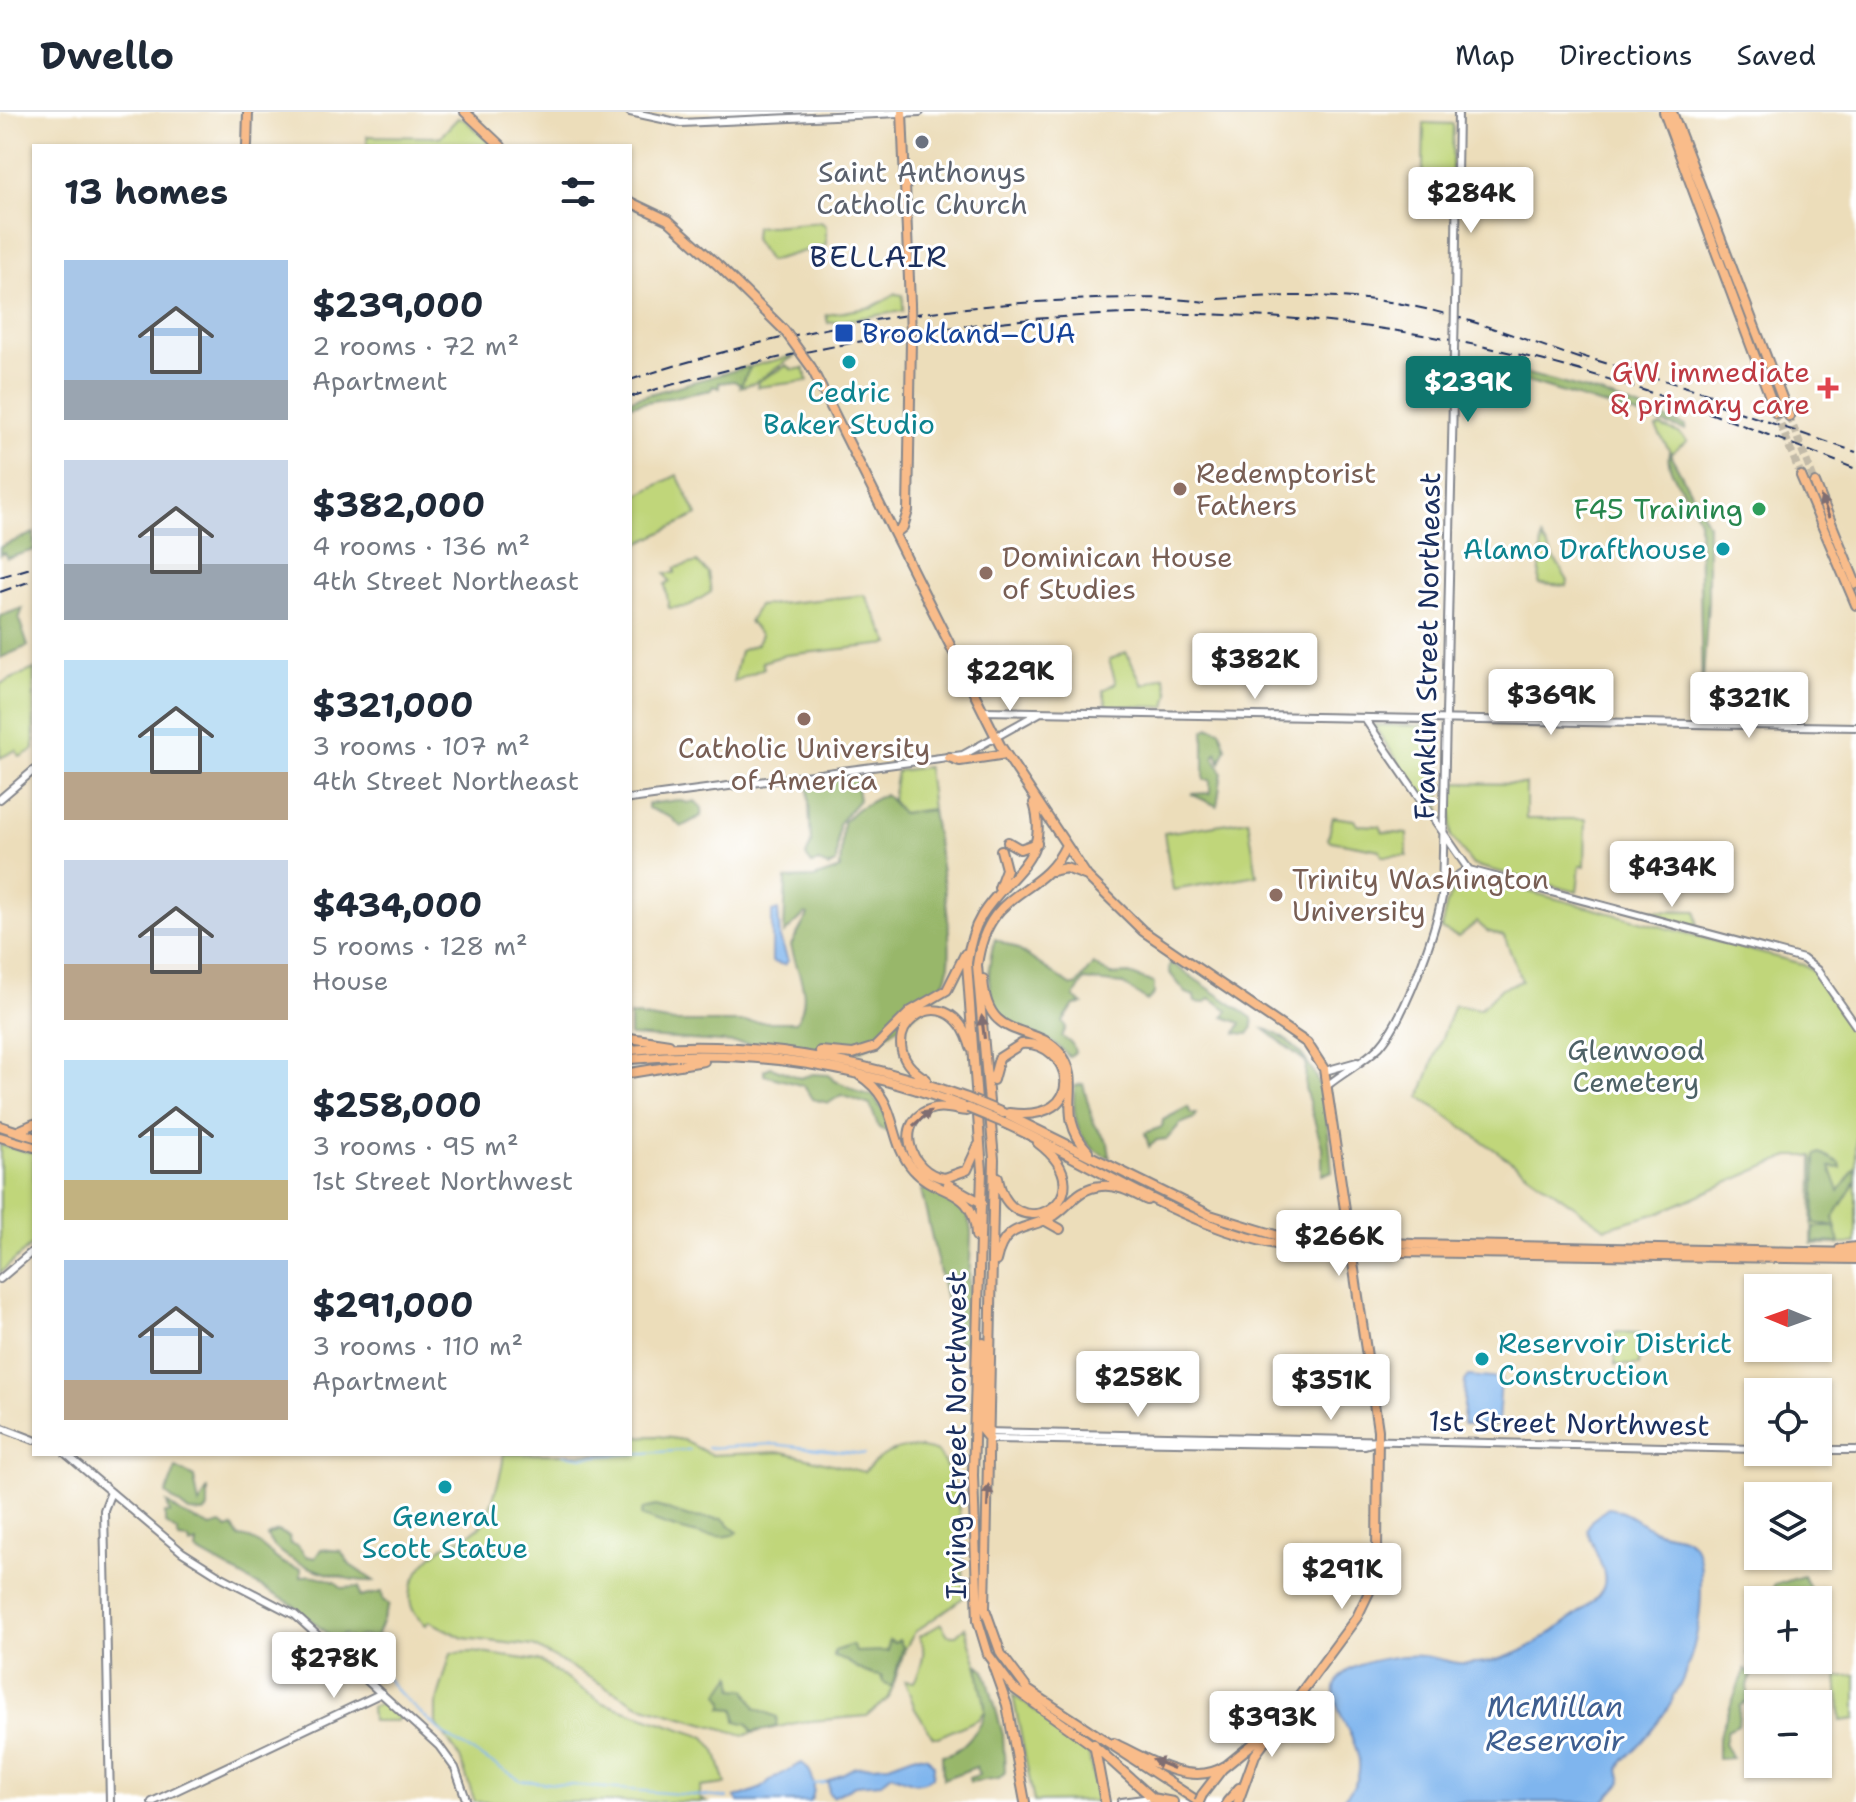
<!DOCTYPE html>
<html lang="en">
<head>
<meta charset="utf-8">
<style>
  :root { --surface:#fff; --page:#f2f2f3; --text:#1f2937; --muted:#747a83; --line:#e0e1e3; --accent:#0f766e }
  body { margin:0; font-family:"Shantell Sans",sans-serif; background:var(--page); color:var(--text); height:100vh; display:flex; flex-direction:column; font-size:30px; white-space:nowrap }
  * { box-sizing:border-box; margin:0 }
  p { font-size:26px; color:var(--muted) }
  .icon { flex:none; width:44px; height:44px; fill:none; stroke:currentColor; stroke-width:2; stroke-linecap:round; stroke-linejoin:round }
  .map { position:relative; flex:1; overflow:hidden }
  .panel { position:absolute; left:32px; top:32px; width:600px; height:1312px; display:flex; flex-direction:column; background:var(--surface); border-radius:0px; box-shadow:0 2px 6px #0004 }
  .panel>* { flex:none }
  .needle { width:52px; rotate:271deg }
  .fabs { position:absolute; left:1744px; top:1162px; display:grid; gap:16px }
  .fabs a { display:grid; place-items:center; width:88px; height:88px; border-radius:0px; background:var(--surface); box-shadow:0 2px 6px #0004; font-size:40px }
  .price { position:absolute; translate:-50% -68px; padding:0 18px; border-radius:8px; background:#fff; color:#222; font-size:26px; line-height:52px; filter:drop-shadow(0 2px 4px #0008) }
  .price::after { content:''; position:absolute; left:50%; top:48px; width:24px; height:18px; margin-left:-12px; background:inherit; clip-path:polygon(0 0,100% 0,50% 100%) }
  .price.active { background:var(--accent); color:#fff }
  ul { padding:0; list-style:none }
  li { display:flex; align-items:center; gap:24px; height:200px; padding:0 32px }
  li span { display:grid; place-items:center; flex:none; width:224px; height:160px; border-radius:0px; color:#555 }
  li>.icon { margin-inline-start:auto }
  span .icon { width:96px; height:96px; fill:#fffc; stroke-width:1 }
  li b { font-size:34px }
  h2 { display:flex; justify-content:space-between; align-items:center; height:96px; padding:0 32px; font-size:34px }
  header { display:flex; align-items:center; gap:48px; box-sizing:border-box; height:112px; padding:0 40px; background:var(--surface); border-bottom:2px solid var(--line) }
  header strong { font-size:38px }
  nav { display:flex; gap:44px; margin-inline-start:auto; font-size:28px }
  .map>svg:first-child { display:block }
</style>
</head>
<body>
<header>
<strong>Dwello</strong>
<nav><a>Map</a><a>Directions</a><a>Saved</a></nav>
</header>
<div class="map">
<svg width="1856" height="1690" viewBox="0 0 1856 1690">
  <rect width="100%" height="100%" fill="#fff"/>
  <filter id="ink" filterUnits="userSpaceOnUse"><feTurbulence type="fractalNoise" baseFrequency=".0125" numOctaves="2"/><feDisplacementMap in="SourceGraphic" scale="16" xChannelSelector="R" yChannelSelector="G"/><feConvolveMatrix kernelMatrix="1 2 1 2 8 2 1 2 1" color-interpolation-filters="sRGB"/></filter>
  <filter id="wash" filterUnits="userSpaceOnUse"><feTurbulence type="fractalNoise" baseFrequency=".006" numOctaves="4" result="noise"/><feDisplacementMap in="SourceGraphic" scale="32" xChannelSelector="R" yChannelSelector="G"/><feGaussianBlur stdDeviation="1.8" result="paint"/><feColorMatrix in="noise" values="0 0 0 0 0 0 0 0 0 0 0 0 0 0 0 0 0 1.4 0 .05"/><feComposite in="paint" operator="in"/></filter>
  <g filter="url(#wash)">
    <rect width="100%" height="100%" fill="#ecddba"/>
    <path fill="#c0d67a" stroke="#6e826c" stroke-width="2" d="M458 6 465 8 493 34H367V24L440 25Z
      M1424 11 1453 12 1451 94H1422Z
      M821 110 826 114V133L769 149 754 127 755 115Z
      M896 182 903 183V199L828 211 826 203 872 195Z
      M796 243 754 271 740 275 749 255Z
      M786 254 793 258 804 256 808 269 757 275 758 269Z
      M1660 314 1679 321 1687 329 1671 341 1656 316Z
      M677 363 697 403 630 436V387Z
      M1542 426 1568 469 1567 474 1539 472Z
      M697 450 708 461 711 480 687 495 669 496 665 472 670 470 665 461H675V456Z
      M865 483 890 532 786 543 762 550 764 556 733 570 740 539 757 532 761 523 749 510 758 494Z
      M1126 540 1143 573 1164 564 1169 581 1166 595 1107 594 1103 578 1116 571 1109 548Z
      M34 557V637L20 645 16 638 0 646V572Z
      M1373 613 1441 614 1440 706 1433 700Z
      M927 655 932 697 902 701 892 688 897 659Z
      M1452 671 1526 672V707H1586L1585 754H1580L1577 780 1473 753 1451 724Z
      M1333 705 1354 708 1357 713 1380 714 1383 720 1407 722V744H1382L1380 738 1331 729 1328 727Z
      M1248 708 1257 763 1173 778 1164 721Z
      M1474 765 1802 852 1813 860 1856 924V1132H1812L1813 1044H1789L1658 1101 1605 1116 1420 985 1454 893 1480 897 1502 876 1522 869 1504 824 1487 819 1477 810 1458 825 1441 817C1447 792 1447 772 1474 765Z
      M1643 798 1696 799 1697 812 1693 814Z
      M0 1033 34 1041V1131L0 1161Z
      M1615 1220 1640 1221 1639 1253H1615Z
      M658 1324 683 1328 711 1343 783 1340 864 1360C884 1338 907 1329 937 1340 966 1376 961 1441 964 1485L915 1520 905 1537 889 1586 867 1604 800 1610 744 1623 637 1592 533 1534 463 1526 429 1509 426 1513C395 1490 415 1457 440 1437 453 1427 470 1426 482 1412 489 1403 505 1353 503 1342H630V1325Z
      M941 1512 948 1523H956L965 1515 984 1575 985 1599 979 1607 938 1625H933L915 1597 905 1569 914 1570C921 1557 928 1537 919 1525Z
      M474 1540 539 1549 603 1591 705 1625 716 1639 726 1672 701 1675 699 1686 706 1690H475L460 1646 436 1611V1593L451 1541Z
      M1856 1563V1607L1841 1609 1837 1565Z
      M1013 1583 1087 1635 1098 1686 1095 1689 1034 1690Z
      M384 1590 399 1603 397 1609H372L371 1595Z"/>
    <path fill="#98b76a" stroke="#5a7364" stroke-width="2" d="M1491 252 1601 282 1686 314 1685 318 1471 253Z
      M747 255 750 256 741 273 734 269 719 271V276L713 274 711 278 630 293V288L635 286Z
      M1669 340 1708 412V490L1702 584 1699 409C1693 385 1664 363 1669 340Z
      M34 421V438L7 446 4 441 0 443V435Z
      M23 496 19 507 28 534 0 546V504Z
      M1210 615 1220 618 1226 636 1220 650 1217 640 1214 645 1222 660 1217 694 1191 682 1210 681V668H1204V618Z
      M855 665 859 688 839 711 836 751 828 755 819 750 812 752 806 744 811 732 808 671Z
      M885 682 902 701 932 698C937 733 959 842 945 869 933 893 885 925 861 939L630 924V903L674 910H796C814 883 796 860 791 833L808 803 805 802 784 822 786 767 814 766 840 757 843 710 857 697Z
      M678 688 688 691 695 689 702 696 701 704 681 715 672 706 648 696V692Z
      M995 827 1014 835 1072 874H1076L1093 852 1111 863 1129 862 1154 871V882L1147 889 1123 872 1084 868 1074 885 1083 892 1074 893 1063 910 1066 915 1062 925 1072 932 1075 940 1069 945C1054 927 1040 926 1020 916 984 899 985 860 995 827Z
      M1170 850 1252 906 1253 915 1248 922 1236 921 1241 911 1224 905 1228 898 1210 886 1205 891 1195 890 1194 884 1186 881 1169 860Z
      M1264 917C1272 918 1278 923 1286 928 1328 959 1327 1010 1332 1059L1322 1063V1035L1305 976 1306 950Z
      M771 955 800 966 813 962 829 963 834 969C847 971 859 984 873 983L885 1002 888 1020 879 1016 870 993 841 983 829 991 812 987 804 974 764 963V958Z
      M1083 972 1094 1013 1108 1031 1110 1045C1078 1037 1071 1002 1075 974Z
      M1188 995 1191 1002H1196L1195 1006 1180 1012 1167 1027 1157 1028 1149 1035 1145 1021 1162 1015 1163 1008Z
      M1820 1041 1840 1051 1841 1056 1830 1055 1839 1079 1856 1055V1069L1833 1106 1840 1131 1813 1130 1814 1115H1834L1814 1111 1816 1043Z
      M933 1077 967 1098C967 1107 972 1115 971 1124 970 1159 967 1192 967 1227L961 1234 951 1221 953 1218 921 1078Z
      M176 1356 194 1365 199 1393 208 1376V1397L204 1401 189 1400 166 1382Z
      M167 1391 182 1402 211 1415 221 1412 227 1417 233 1415 238 1425C267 1426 268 1452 301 1457V1465C311 1461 335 1467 342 1476L359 1475 360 1485 382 1480 383 1488 389 1493 376 1525 360 1524 353 1528 343 1522 336 1529 292 1492 196 1439 197 1431 190 1433 189 1428 179 1427 177 1420 165 1411V1401H170Z
      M656 1394 689 1405 723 1407 738 1420C721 1434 661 1412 641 1404L643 1397Z
      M277 1419 289 1424 291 1432 298 1434 306 1444 315 1446 321 1437 341 1439 350 1453 374 1469C347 1471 277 1450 267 1424Z
      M1803 1464 1810 1475 1809 1482 1763 1488 1775 1473Z
      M1758 1495V1543L1747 1544 1745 1526 1750 1499Z
      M889 1528 895 1531 899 1528 903 1535 892 1575 883 1570 881 1564C859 1562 852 1549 834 1544V1539L852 1533 856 1540 888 1539Z
      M979 1553 985 1558 1003 1623 1005 1660 999 1666 970 1670 969 1666 979 1663 976 1655 943 1667 942 1643C952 1643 961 1636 968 1628 1001 1594 976 1588 979 1553Z
      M1745 1557 1752 1562 1747 1573 1748 1589 1740 1594 1738 1613 1727 1618 1724 1631 1732 1646 1718 1647V1626Z
      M732 1563 734 1577 746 1578 756 1596 777 1605 776 1615 752 1620 748 1612 736 1609 735 1597 722 1596 724 1590 719 1582Z"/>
    <path fill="#7fb5ee" stroke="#4d72a6" stroke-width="2" d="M778 798 780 826 788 849 784 853 772 850V800Z
      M1469 1264 1501 1267 1498 1310 1494 1314 1463 1312 1465 1269Z
      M1608 1396C1623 1397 1639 1410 1652 1417 1665 1424 1682 1420 1692 1431 1702 1441 1701 1459 1701 1472 1702 1541 1675 1602 1624 1648L1619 1657 1622 1670 1604 1690H1338C1404 1644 1289 1582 1357 1554 1375 1547 1404 1542 1423 1544 1435 1545 1447 1550 1459 1551 1501 1554 1533 1536 1565 1511 1621 1469 1607 1474 1587 1417L1591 1409Z
      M916 1643 927 1645 934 1653 933 1665C914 1676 909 1668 892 1662L881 1671 855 1673 833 1685 829 1681 828 1671H825L855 1655 889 1653Z
      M802 1651C814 1659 817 1678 810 1690H739L735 1686 762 1676 770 1668Z"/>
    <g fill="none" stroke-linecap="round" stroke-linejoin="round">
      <path stroke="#7fb5ee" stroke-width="2" d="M707 1336 772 1332 864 1342
        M563 1342 583 1345 690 1338
        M377 1556 410 1592 448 1625 522 1669 727 1686
        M813 1672 825 1671"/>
    </g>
  </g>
  <g filter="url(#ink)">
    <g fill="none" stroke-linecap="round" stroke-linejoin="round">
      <path stroke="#c2baa8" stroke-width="8" stroke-dasharray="8 4" stroke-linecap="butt" d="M1776 301 1801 364
        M1789 304 1815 371"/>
      <g stroke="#84868c" stroke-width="10">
        <path id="minor" d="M630 0 681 11 920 0
          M1455 191 1458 0
          M983 599 1856 615
          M1365 607 1469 758 1803 847 1817 858 1856 914
          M0 687 34 658
          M630 687 963 643 1039 601
          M1443 773 1468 757
          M1325 959 1357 950
          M1328 973C1344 960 1364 950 1379 935 1404 908 1435 822 1442 785L1453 286
          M0 1167 34 1138
          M0 1315 34 1328
          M986 1320 1758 1337
          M989 1327 1365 1333 1378 1329
          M1818 1338H1856
          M66 1342 182 1440 220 1464 295 1503 439 1634 455 1656 467 1690
          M110 1690 104 1398 111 1380
          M152 1690 382 1581
          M1121 1690 1151 1686"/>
      </g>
      <g stroke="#84868c" stroke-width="12">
        <path id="major" d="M465 0 501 34
          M902 0 910 192
          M1664 0 1776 301
          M1672 0 1789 304
          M247 34 248 0
          M630 90 668 108 720 155
          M811 255 1000 633 1087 764 1143 819 1307 931 1324 957 1378 1318 1377 1444 1370 1478 1357 1505 1255 1643 1238 1690
          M1801 364 1856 493
          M1815 371 1856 472
          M896 421 903 415 908 399 911 228
          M949 645 960 649 1006 642
          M1034 691C1051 748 1008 761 982 803 973 818 969 834 967 851L982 1059 973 1363 978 1509 988 1542 1013 1576 1098 1637 1157 1690
          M1008 730 1020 737 1037 731
          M1066 733C1041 788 988 773 977 853L994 1047 985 1497 1001 1542 1028 1578 1199 1690
          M1051 759 1066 756 1087 764
          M999 776 1006 757 1001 738
          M983 867C987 933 1035 909 1061 942 1085 973 1053 1001 1088 1039
          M630 926 669 932
          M630 938C747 926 858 946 967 986
          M820 939 853 942 875 935 911 899 947 878 965 842
          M630 947C746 935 860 954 968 996
          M630 961 704 949
          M859 963C901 990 886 1026 913 1057 937 1085 975 1073 976 1124
          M926 967C858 927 948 853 971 936
          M993 968 999 946 1021 932C1073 928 1091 1012 1009 1001
          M967 999C956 998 946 994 935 996 892 1005 908 1062 945 1066L967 1058 978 1034
          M1003 1001 1210 1103 1285 1126 1413 1132 1856 1141
          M1004 1011C1110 1059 1210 1135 1330 1139L1856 1147
          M0 1014 34 1025
          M18 1019 34 1012
          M0 1025 34 1035
          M998 1065C1009 1140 1112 1087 1038 1031
          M948 1072 982 1091
          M1044 1108 1060 1117
          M1840 1137 1856 1135
          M996 1149C1005 1108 1028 1120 1055 1103 1071 1092 1078 1076 1101 1074 1118 1072 1133 1081 1147 1088
          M983 1231 981 1317 989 1327
          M993 1554 1007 1593 1025 1690
          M1114 1631C1146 1647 1192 1676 1225 1654
          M1094 1632 1105 1690
          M1202 1683 1222 1657 1265 1622
          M1152 1686 1173 1690
          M1227 1690 1239 1676"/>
      </g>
      <use href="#minor" stroke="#fff" stroke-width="6"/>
      <use href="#major" stroke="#f9bc8a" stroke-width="8"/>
      <path stroke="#1b2f5e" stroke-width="2" stroke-dasharray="12 6" stroke-linecap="butt" d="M1218 187C1283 183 1348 181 1412 194 1472 206 1530 230 1587 249
        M1578 243 1731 288
        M630 268C762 224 897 199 1036 190 1093 187 1149 183 1206 190
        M630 285C930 194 1246 170 1552 251 1655 278 1756 318 1856 357
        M1716 292 1856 340
        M0 465 34 455
        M0 480 34 468"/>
      <g stroke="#84868c" stroke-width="10" stroke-linecap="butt">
        <path id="minor-bridge" d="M1453 286 1455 191"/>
      </g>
      <g stroke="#84868c" stroke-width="12" stroke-linecap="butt">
        <path id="major-bridge" d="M720 155 784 218 811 255
          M910 192 911 228
          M967 986 1003 1001
          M968 996 1004 1011
          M1199 1690 1202 1683"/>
      </g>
      <use href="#minor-bridge" stroke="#fff" stroke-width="6"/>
      <use href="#major-bridge" stroke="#f9bc8a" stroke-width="8"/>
    </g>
    <defs><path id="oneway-solid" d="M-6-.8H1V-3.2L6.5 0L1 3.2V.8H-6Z" transform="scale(2)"/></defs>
    <g fill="#7f6e72">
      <use href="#oneway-solid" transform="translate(1825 395) rotate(-111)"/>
      <use href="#oneway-solid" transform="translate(983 915) rotate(-97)"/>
      <use href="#oneway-solid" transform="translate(922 1006) rotate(-41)"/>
      <use href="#oneway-solid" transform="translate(988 1384) rotate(-88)"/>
      <use href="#oneway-solid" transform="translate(1163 1652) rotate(-158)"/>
    </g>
  </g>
  <circle fill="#6b7280" stroke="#fff" stroke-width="3" cx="922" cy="30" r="8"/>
  <rect fill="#1a4fb4" stroke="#fff" stroke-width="3" x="834" y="211" width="20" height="20" rx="4"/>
  <g fill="#0f9aa8" stroke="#fff" stroke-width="3">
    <circle cx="849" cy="250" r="8"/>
    <circle cx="1723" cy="437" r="8"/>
    <circle cx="1482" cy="1247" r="8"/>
    <circle cx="445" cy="1375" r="8"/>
  </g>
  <path fill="#e0444e" stroke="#fff" stroke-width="3" d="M1824 264h8v8h8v8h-8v8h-8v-8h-8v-8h8z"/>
  <g fill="#8d6e63" stroke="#fff" stroke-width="3">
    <circle cx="1180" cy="377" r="8"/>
    <circle cx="986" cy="461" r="8"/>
    <circle cx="804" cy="607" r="8"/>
    <circle cx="1276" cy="783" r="8"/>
  </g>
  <circle fill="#2e9e5b" stroke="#fff" stroke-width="3" cx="1759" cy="397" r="8"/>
  <g text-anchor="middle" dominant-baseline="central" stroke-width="6" stroke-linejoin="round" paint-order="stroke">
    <g font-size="28" fill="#5b616d" stroke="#fff">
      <text x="922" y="60">Saint Anthonys<tspan x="922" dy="32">Catholic Church</tspan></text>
    </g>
    <g font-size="28" fill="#164399" stroke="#fff" text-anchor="start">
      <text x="862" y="221">Brookland–CUA</text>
    </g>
    <g font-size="28" fill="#be3a42" stroke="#fff" text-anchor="end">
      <text x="1810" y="260">GW immediate<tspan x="1810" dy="32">&amp; primary care</tspan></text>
    </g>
    <g font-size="28" fill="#0d838f" stroke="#fff">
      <text x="849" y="280">Cedric<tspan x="849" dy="32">Baker Studio</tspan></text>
      <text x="1707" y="437" text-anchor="end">Alamo Drafthouse</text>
      <text x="1498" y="1231" text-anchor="start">Reservoir District<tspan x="1498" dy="32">Construction</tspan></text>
      <text x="445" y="1404">General<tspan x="445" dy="32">Scott Statue</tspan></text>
    </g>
    <g font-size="28" fill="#785e54" stroke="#fff" text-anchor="start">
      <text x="1196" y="361">Redemptorist<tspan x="1196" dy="32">Fathers</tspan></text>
      <text x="1002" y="445">Dominican House<tspan x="1002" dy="32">of Studies</tspan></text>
      <text x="804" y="636" text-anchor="middle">Catholic University<tspan x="804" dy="32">of America</tspan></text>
      <text x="1292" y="767">Trinity Washington<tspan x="1292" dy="32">University</tspan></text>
    </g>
    <g font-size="28" fill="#27864d" stroke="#fff" text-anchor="end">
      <text x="1743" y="397">F45 Training</text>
    </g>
    <g font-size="28" fill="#1b2f5e" stroke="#fff">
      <text transform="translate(1427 534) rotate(-89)">Franklin Street Northeast</text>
      <text transform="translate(1569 1311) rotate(1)">1st Street Northwest</text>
      <text transform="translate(956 1323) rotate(-90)">Irving Street Northwest</text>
    </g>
    <g font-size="28" fill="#4d6166" stroke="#fff">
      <text x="1636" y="938">Glenwood<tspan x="1636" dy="32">Cemetery</tspan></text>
    </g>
    <g font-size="30" letter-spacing="2" fill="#1b2f5e" stroke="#fff">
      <text x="879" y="144">BELLAIR</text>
    </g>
    <g font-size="30" font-style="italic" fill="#3e5e90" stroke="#fff">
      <text x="1555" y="1594">McMillan<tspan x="1555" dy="34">Reservoir</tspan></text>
    </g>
  </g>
</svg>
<div class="fabs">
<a><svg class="needle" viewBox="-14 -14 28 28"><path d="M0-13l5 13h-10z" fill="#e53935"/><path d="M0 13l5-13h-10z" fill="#747a83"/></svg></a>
<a><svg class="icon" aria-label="locate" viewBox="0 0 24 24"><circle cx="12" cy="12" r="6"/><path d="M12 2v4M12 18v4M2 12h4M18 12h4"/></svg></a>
<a><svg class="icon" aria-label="layers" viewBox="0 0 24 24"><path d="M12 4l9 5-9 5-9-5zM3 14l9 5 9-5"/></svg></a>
<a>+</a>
<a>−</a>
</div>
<b class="price" style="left:1471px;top:123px">$284K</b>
<b class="price active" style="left:1468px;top:312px">$239K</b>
<b class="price" style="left:1255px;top:589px">$382K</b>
<b class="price" style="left:1010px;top:601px">$229K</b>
<b class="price" style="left:1551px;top:625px">$369K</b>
<b class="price" style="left:1749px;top:628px">$321K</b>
<b class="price" style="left:1672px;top:797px">$434K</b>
<b class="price" style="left:1339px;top:1166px">$266K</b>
<b class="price" style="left:1138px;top:1307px">$258K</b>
<b class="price" style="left:1331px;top:1310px">$351K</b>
<b class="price" style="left:1342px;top:1499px">$291K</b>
<b class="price" style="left:334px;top:1588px">$278K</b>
<b class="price" style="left:1272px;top:1647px">$393K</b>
<section class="panel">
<h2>13 homes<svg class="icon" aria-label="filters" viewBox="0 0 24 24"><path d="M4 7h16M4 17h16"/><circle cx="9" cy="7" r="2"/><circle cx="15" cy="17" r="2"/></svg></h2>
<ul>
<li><span style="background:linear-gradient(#a9c7e8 75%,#9aa5b1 0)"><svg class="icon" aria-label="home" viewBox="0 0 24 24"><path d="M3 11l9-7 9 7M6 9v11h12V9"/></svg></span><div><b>$239,000</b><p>2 rooms · 72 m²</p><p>Apartment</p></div></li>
<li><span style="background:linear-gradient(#c9d6e8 65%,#9aa5b1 0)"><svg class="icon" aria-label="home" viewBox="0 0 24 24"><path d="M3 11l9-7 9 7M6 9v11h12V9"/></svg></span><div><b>$382,000</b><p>4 rooms · 136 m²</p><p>4th Street Northeast</p></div></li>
<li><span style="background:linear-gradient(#bfe0f5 70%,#b9a48a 0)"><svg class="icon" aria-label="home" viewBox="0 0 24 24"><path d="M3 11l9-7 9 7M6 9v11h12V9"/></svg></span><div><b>$321,000</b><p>3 rooms · 107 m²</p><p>4th Street Northeast</p></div></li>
<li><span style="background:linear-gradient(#c9d6e8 65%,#b9a48a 0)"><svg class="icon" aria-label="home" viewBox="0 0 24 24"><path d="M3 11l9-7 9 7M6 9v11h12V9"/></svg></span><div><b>$434,000</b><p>5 rooms · 128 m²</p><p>House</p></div></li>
<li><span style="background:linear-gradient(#bfe0f5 75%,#c2b280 0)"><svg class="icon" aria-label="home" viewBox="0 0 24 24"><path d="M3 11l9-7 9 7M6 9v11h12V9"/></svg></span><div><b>$258,000</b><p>3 rooms · 95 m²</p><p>1st Street Northwest</p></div></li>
<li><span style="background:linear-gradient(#a9c7e8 75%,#b9a48a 0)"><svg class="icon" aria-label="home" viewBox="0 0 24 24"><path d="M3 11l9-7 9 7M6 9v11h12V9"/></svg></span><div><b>$291,000</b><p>3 rooms · 110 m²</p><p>Apartment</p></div></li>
</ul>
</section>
</div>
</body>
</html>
